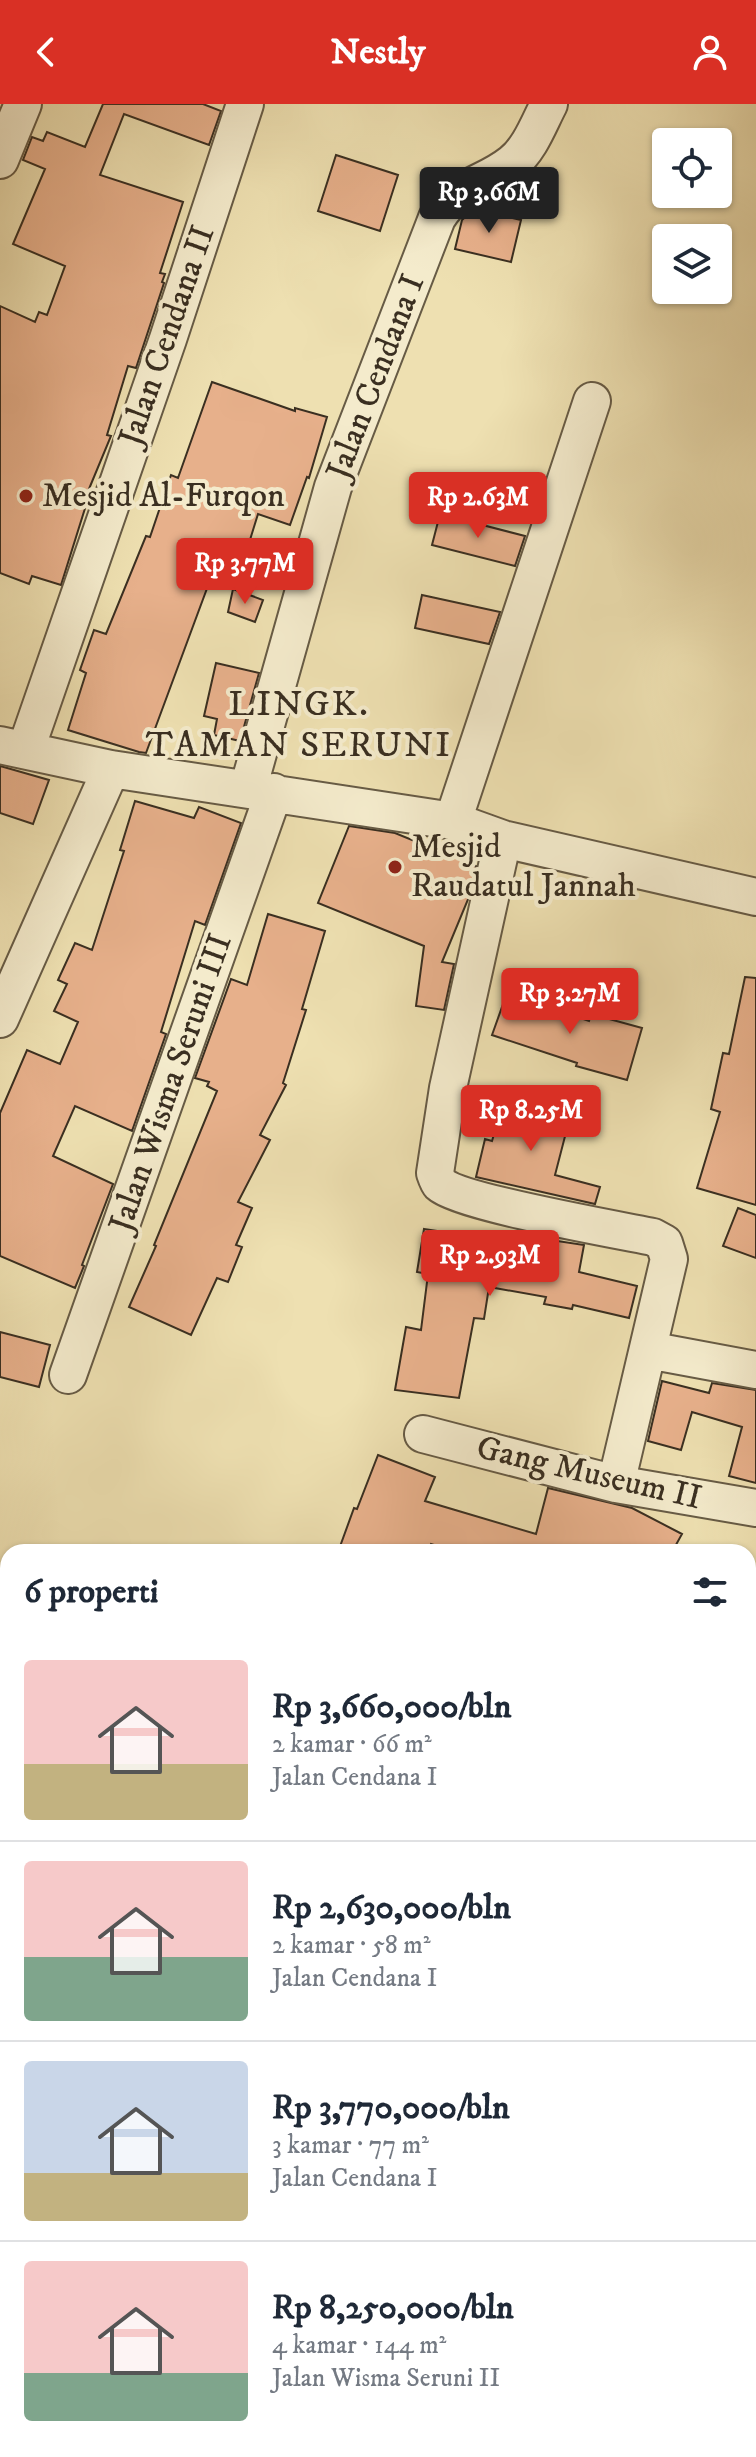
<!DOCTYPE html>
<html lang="id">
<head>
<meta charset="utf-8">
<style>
  :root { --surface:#fff; --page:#f6f6f7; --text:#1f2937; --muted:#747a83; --line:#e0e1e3; --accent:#d93025 }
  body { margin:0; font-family:"IM FELL DW Pica",serif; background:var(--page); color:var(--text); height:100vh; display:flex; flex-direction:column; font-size:30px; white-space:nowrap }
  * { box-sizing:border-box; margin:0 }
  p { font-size:26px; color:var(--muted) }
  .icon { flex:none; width:44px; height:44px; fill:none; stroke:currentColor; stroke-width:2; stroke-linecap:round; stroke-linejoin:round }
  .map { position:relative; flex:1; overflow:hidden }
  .side { position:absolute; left:0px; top:1440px; width:756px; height:914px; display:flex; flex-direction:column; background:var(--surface); border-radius:24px 24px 0 0; box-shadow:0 2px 6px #0004 }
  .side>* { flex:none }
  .controls { position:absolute; left:652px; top:24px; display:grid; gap:16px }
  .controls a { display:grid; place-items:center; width:80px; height:80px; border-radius:8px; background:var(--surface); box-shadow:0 2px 6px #0004; font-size:40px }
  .price { position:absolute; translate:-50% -68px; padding:0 18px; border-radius:8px; background:var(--accent); color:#fff; font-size:26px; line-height:52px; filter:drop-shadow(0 2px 4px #0008) }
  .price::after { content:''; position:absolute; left:50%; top:48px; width:24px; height:18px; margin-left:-12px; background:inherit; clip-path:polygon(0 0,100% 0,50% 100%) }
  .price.current { background:#222; color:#fff }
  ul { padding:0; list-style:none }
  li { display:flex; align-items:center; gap:24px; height:200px; padding:0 24px }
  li+li { border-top:2px solid var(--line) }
  li span { display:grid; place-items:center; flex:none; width:224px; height:160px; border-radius:8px; color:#555 }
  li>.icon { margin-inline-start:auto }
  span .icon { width:96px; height:96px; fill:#fffc; stroke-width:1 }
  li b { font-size:34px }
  h2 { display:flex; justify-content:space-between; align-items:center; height:96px; padding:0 24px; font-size:34px }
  header { display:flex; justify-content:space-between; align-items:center; height:104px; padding:0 24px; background:var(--accent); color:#fff; font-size:36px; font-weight:700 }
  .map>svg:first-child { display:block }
</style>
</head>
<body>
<header><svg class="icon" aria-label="back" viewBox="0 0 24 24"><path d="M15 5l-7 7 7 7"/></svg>Nestly<svg class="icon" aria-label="person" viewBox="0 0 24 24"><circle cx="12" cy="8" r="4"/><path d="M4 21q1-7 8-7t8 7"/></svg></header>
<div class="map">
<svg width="756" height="2353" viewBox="0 0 756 2353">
  <rect width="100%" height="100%" fill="#eee0b1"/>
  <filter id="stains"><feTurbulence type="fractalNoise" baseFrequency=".0025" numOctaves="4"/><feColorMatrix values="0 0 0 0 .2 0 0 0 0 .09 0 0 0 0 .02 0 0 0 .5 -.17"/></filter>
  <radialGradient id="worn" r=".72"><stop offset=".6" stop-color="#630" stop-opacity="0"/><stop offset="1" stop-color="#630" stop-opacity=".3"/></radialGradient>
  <path fill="#e7b08b" stroke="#3a2f21" stroke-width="2" d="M103 0H203L221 7 209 41 124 10 100 71 183 98 160 169 165 170 162 178 164 179 136 264 128 262 107 331 111 332 84 397 87 398 61 481 32 472 29 480 0 469V202L35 218 39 208 47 211 65 162 13 140 45 65 23 56 32 33 43 37 47 28 85 43Z
    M336 51 398 71 380 127 318 107Z
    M474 105 521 116 511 158 455 145 462 116Z
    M212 278 295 307V304L327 313 309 374 307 373 290 421 258 410 237 478 212 471 146 649 139 648 68 626 86 569 80 566 94 526 106 530 146 432 150 433 171 371 178 374Z
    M440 410 525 432 515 462 432 441Z
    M233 485 263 496 255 518 228 508Z
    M422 491 500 508 489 540 415 524Z
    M216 559 259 569 240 637 214 631 217 615 204 612Z
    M0 662 49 676 33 720 0 709Z
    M135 697 194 714 199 703 241 719 205 821 195 817 161 928 166 930 132 1027 75 1002 53 1052 113 1080 82 1161 84 1162 75 1184 0 1152V1009L27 946 60 960 78 918 54 907 67 880 58 876 75 839 92 846 124 747 120 746Z
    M349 722 395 729 476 762 469 793 442 858 454 860 444 906 416 902 424 842 318 799Z
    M268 810 325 827 302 905 306 906 283 979 286 981 260 1031 270 1036 238 1098 252 1104 236 1141 242 1143 228 1178 217 1174 191 1231 129 1203 156 1142 154 1141 217 987 207 982 209 978 195 974 231 875 247 881Z
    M745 873 756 874V1101L697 1084 720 1008 711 1005 723 949 729 950Z
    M507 889 589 917 591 910 642 924 627 976 576 962 577 959 492 931Z
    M505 993 570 1013 555 1071 600 1083 595 1100 476 1073 485 1035 492 1037Z
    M738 1104 756 1111V1154L723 1142Z
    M424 1125 510 1138 511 1130 584 1141 579 1168 637 1182 629 1214 573 1201 572 1205 544 1200 546 1193 489 1183 484 1215 474 1214 459 1294 395 1286 406 1223 421 1226 428 1170 417 1168Z
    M0 1228 50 1241 39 1283 0 1273Z
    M662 1277 709 1289 712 1279 756 1286V1379L729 1372 742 1323 692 1308 681 1346 648 1337Z
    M378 1351 435 1373 425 1397 536 1430 548 1384 632 1404 682 1430 672 1448H456L431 1440 428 1448H338L354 1404 357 1405Z"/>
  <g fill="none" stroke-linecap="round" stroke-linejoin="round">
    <g stroke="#675b45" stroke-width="40">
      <path id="minor" d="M0 56 23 0
        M0 641 111 665 453 717 503 735 756 793
        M26 645 168 235 245 0
        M248 685 333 383 437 114C459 79 483 82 512 59 530 45 539 19 549 0
        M453 717 592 297
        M503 735 448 984 435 1069C436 1072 438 1078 440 1080 459 1098 618 1126 653 1133L664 1139 669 1155 616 1380
        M0 915 111 665
        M648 1246 756 1266
        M68 1271 274 688
        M423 1330 616 1380 756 1404
        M748 1617 756 1616
        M748 1762H756
        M748 1963H756
        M0 2316 8 2314
        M204 2346 238 2353"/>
    </g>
    <use href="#minor" stroke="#f4ebcc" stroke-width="36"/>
  </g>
  <g fill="#8f2418" stroke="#f4ebcc" stroke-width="3">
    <circle cx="26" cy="392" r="8"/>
    <circle cx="395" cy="763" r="8"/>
  </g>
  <g text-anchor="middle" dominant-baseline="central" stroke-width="8" stroke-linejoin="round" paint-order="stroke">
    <g font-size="34" fill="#3a2f21" stroke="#f4ebcc">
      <text transform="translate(167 232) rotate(-71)">Jalan Cendana II</text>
      <text transform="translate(376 273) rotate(-69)">Jalan Cendana I</text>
      <text transform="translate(171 979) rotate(-71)">Jalan Wisma Seruni III</text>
      <text transform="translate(589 1369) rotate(13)">Gang Museum II</text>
    </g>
    <g font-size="34" fill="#3a2f21" stroke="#f4ebcc" text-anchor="start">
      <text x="42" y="392">Mesjid Al-Furqon</text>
      <text x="411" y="743">Mesjid<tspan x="411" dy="39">Raudatul Jannah</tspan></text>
    </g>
    <g font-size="36" letter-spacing="2" fill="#3a2f21" stroke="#f4ebcc">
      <text x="299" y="600">LINGK.<tspan x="299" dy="41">TAMAN SERUNI</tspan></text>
    </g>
  </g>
  <rect width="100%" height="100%" filter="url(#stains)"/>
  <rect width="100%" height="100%" fill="url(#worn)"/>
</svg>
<div class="controls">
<a><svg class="icon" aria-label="locate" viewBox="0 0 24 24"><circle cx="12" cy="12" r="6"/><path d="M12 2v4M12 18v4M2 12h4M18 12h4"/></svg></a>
<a><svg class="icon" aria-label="layers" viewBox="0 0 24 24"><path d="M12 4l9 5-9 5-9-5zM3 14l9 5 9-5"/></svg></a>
</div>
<b class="price current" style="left:489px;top:131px">Rp 3.66M</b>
<b class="price" style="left:478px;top:436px">Rp 2.63M</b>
<b class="price" style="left:245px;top:502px">Rp 3.77M</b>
<b class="price" style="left:570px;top:932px">Rp 3.27M</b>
<b class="price" style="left:531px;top:1049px">Rp 8.25M</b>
<b class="price" style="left:490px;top:1194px">Rp 2.93M</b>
<section class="side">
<h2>6 properti<svg class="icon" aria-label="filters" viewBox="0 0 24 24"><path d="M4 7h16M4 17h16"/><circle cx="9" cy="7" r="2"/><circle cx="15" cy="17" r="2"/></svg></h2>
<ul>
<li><span style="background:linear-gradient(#f6c9c9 65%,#c2b280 0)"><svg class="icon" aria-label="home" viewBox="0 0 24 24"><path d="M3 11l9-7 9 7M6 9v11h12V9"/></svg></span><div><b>Rp 3,660,000/bln</b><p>2 kamar · 66 m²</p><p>Jalan Cendana I</p></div></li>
<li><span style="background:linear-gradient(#f6c9c9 60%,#7fa58c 0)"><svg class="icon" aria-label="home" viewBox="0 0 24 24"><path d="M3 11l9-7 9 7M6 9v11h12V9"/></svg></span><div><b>Rp 2,630,000/bln</b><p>2 kamar · 58 m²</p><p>Jalan Cendana I</p></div></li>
<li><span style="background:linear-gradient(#c9d6e8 70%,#c2b280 0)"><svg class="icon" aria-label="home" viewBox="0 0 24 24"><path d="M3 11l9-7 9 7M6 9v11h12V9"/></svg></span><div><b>Rp 3,770,000/bln</b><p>3 kamar · 77 m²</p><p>Jalan Cendana I</p></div></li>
<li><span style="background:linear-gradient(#f6c9c9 70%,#7fa58c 0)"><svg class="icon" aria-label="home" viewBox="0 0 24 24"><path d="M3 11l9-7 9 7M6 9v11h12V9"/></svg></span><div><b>Rp 8,250,000/bln</b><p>4 kamar · 144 m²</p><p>Jalan Wisma Seruni II</p></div></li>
</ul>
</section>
</div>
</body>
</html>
